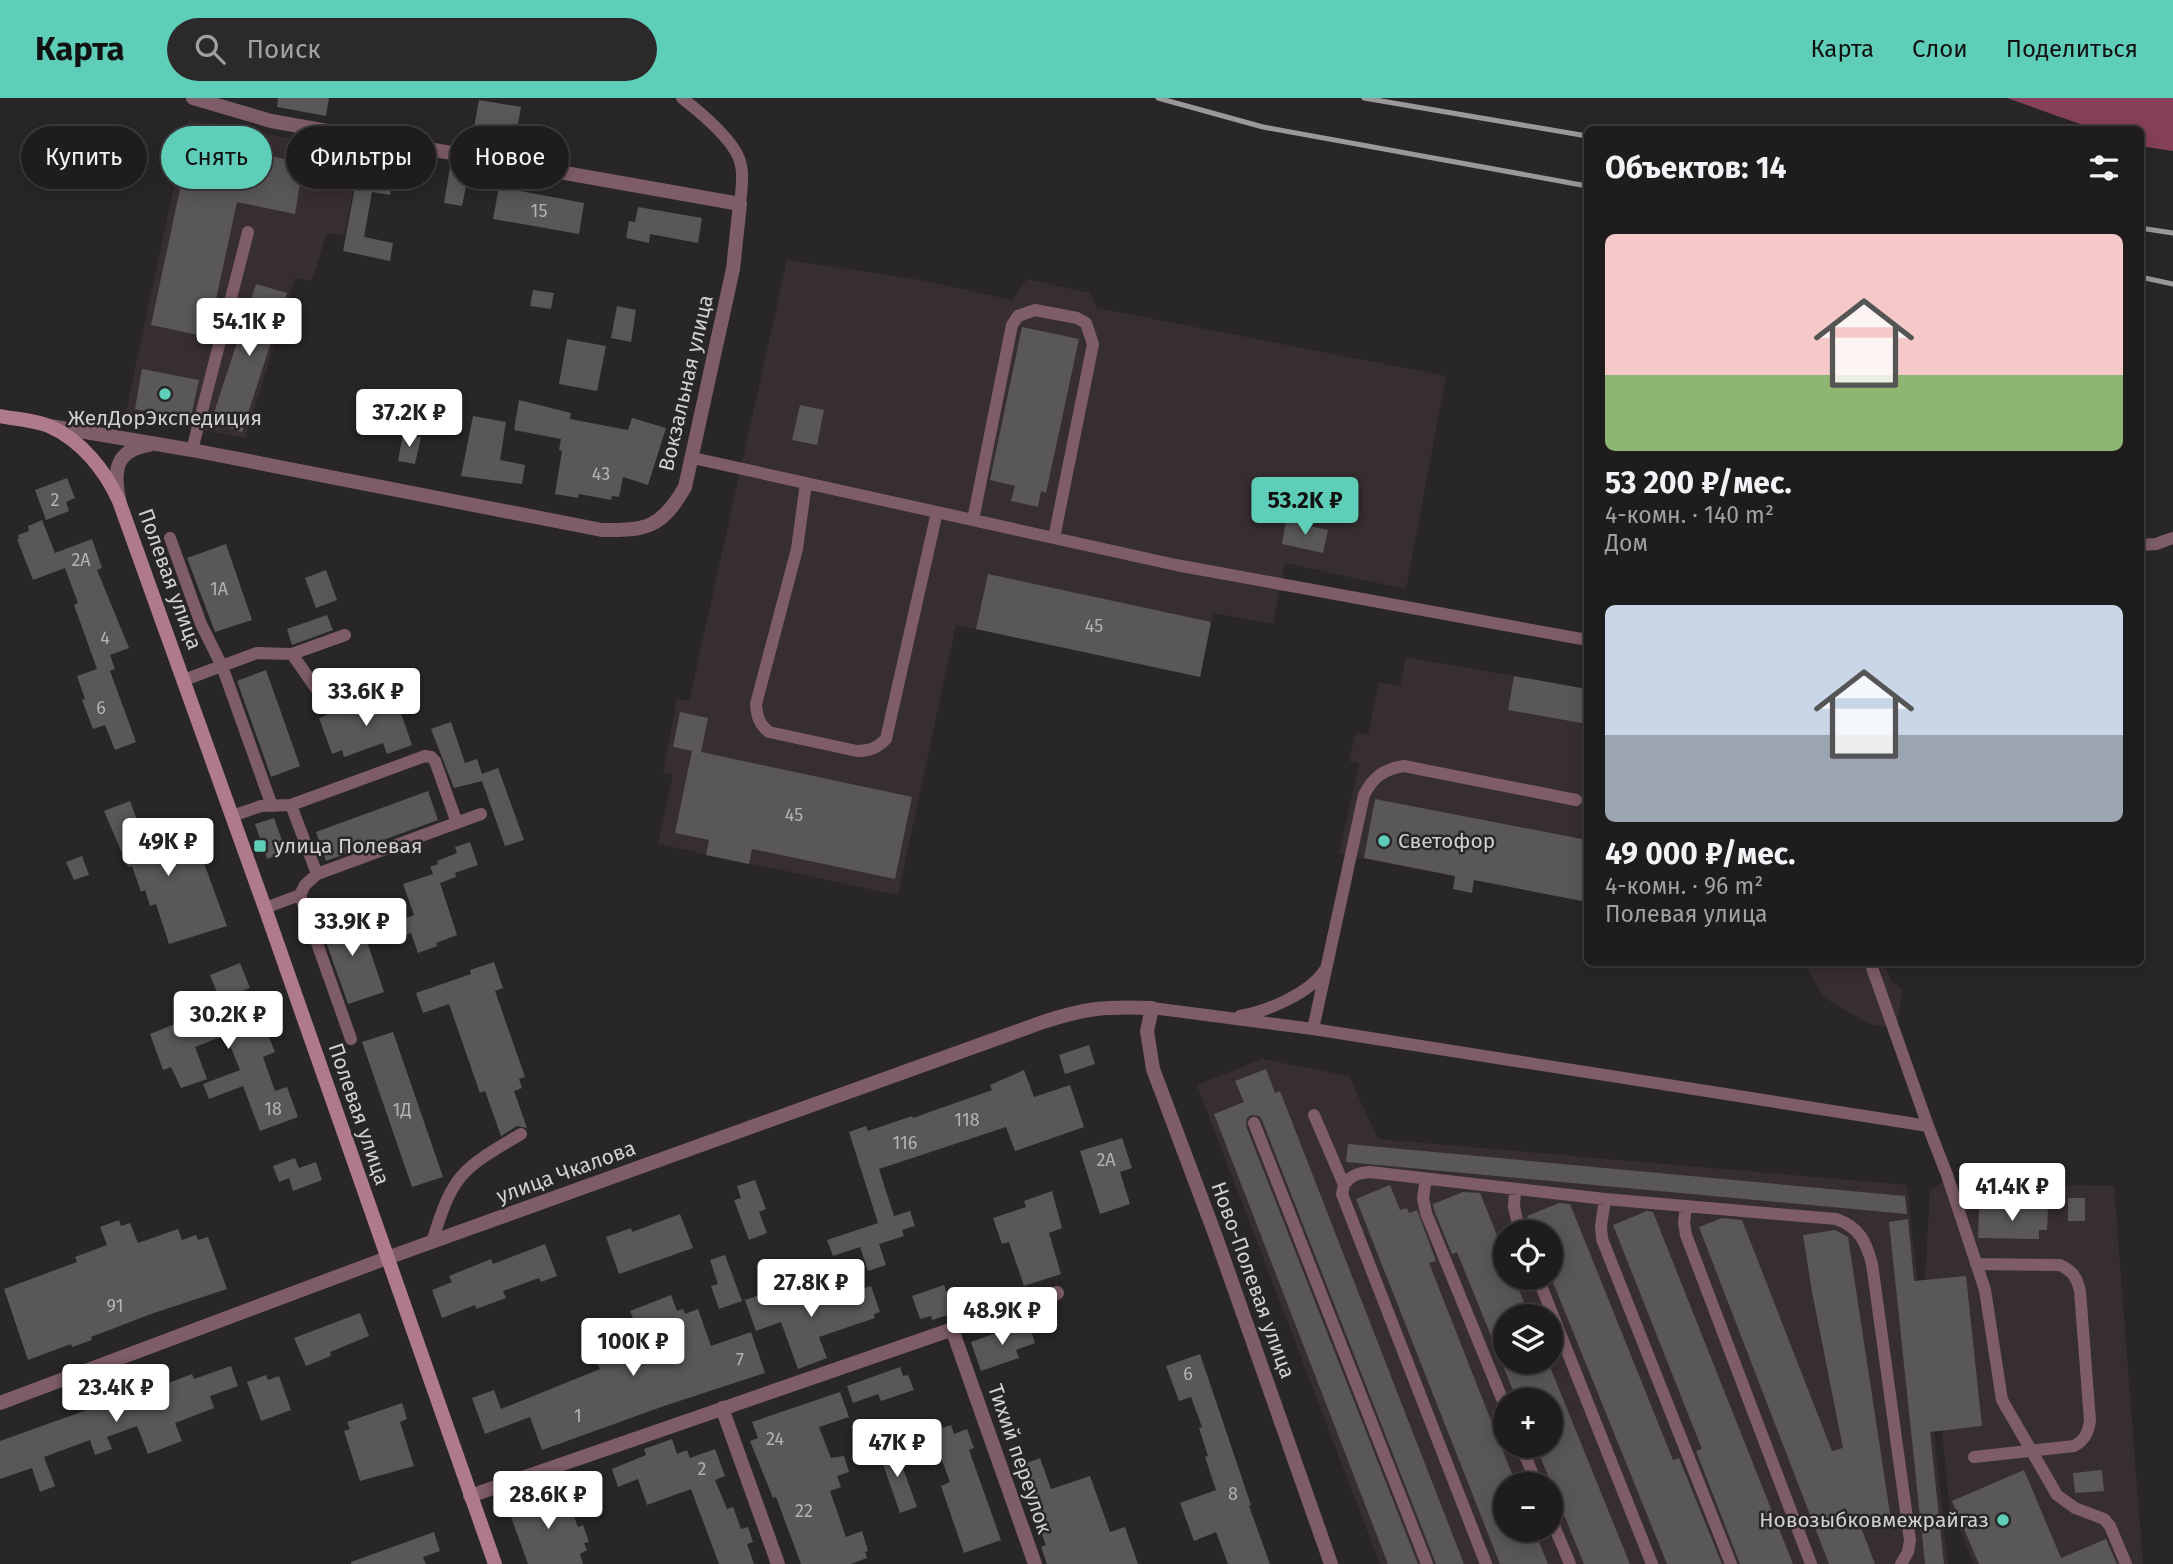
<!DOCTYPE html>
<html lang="ru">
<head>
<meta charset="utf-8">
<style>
  :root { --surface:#1f1c1d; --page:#2c292a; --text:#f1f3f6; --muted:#a1a1a4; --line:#3c3a3b; --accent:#5eceb8 }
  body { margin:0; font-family:"Fira Sans",sans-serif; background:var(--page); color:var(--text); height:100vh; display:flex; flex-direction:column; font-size:26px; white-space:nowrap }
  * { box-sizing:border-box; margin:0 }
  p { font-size:23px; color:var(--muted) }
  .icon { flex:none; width:38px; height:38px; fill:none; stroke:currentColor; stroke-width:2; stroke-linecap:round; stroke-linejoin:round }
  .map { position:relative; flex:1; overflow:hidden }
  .panel { position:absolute; left:1584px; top:28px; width:560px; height:840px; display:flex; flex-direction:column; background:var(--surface); border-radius:10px; box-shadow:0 4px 18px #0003,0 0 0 2px var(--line) }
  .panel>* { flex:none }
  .hud { position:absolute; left:21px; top:28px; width:665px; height:63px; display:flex; gap:14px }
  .tools { position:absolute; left:1493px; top:1122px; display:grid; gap:14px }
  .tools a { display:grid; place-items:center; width:70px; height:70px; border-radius:50%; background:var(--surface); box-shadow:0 4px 18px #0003,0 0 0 2px var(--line); font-size:35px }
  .price { position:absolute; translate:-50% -60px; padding:0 16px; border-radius:7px; background:#fff; color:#222; font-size:23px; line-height:46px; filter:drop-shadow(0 2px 4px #0008) }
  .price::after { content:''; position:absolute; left:50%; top:42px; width:21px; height:16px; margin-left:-10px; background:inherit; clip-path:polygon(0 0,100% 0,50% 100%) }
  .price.on { background:var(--accent); color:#111 }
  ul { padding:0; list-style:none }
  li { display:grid; align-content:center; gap:14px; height:371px; padding:0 21px }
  li span { display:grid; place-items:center; height:217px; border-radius:10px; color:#555 }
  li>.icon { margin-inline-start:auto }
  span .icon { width:126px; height:126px; fill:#fffc; stroke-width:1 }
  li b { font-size:30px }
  h2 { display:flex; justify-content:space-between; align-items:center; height:84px; padding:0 21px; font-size:30px }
  .pill { padding:0 24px; border-radius:32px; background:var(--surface); box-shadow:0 4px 18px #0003,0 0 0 2px var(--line); font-size:24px; line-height:63px }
  .pill.on { background:var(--accent); color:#111 }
  header { display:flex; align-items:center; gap:42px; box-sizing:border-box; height:98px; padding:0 35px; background:var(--accent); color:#111 }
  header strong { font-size:33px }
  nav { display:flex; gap:38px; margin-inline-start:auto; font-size:24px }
  .search { width:490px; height:63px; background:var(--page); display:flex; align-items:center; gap:18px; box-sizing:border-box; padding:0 24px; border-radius:38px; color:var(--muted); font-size:26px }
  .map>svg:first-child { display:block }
</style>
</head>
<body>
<header>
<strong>Карта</strong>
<div class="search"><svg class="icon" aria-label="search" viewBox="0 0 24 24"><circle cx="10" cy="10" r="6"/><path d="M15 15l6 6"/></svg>Поиск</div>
<nav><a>Карта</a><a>Слои</a><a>Поделиться</a></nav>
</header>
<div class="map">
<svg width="2173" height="1466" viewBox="0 0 2173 1466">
  <rect width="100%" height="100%" fill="#292627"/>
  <path fill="#372e30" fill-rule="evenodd" d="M188 22 361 53 344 138 327 135 312 183 295 180 245 340 125 318Z
    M787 162 921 182 1012 202 1027 181 1090 195 1097 210 1446 278 1406 491 1285 465 1273 526 1213 515 1200 579 956 527 898 797 658 746 673 676 663 674 677 601 689 603Z
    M1406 559 1587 591V804L1339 756 1359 666 1349 663 1356 634 1368 637 1379 584 1400 588Z
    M1803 865H1885L1891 883 1902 891 1898 924 1884 929 1867 925 1825 900Z
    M1262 961 1349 978 1378 1041 1907 1087 1948 1466H1380L1197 987ZM1505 1134H1550V1180H1505ZM1505 1218H1550V1264H1505ZM1505 1302H1550V1348H1505ZM1505 1386H1550V1432H1505Z
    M1941 1085 2114 1088 2143 1466H1974L1950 1409 1925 1182 1930 1092Z"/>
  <path fill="#87405a" d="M2007 0H2173V53L2140 48V32L2094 31Z"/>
  <path fill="#5a5758" d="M278 0H329L326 18 277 9Z
    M479 2 521 9 516 36 495 32 494 38 473 35Z
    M191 40 293 63 295 51 316 55V53L396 67 390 97 372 94 364 139 393 145 390 163 343 153 355 89 301 79 295 116 237 104 208 239 151 227Z
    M56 46 84 51 78 90 51 85 53 73 41 71 45 50 56 52Z
    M450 69 469 73 462 108 444 105Z
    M499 89 584 105 579 136 493 121Z
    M638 109 702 120 698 145 650 136 649 145 626 140 629 123 635 124Z
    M256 186 287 195 242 334 211 324Z
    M533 192 554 195 551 211 530 208Z
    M617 208 636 212 631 244 611 240Z
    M1022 229 1079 241 1046 395 1041 393 1038 409 1011 403 1015 388 990 382Z
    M567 241 606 248 597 293 559 286Z
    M142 271 199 282 191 318 188 317V321L135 311Z
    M519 302 571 315 570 321 628 332 632 320 666 330 648 387 623 379 619 399 612 398 611 402 579 396 578 400 555 396 562 353 559 352 561 341 514 332Z
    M800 307 824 312 817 347 792 342Z
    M473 318 506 324 500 362 525 367 522 386 461 378Z
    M403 336 421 339 415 366 398 363Z
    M67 380 75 400 66 404 69 413 46 422 35 392Z
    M42 422 55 455 92 441 102 470 97 472 129 550 110 557 115 571 110 573 136 644 115 652 105 627 93 631 82 602 85 601 77 578 97 571 74 507 78 505 65 470 33 482 17 441H19L18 437 29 433 28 428Z
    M1286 423 1328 432 1323 455 1282 446Z
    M226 446 252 522 215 534 187 460Z
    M326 472 337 502 316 510 305 480Z
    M988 476 1211 524 1200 579 976 531Z
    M327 517 333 532 292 547 287 531Z
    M266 572 300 668 271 679 237 583Z
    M1514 578 1587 591V626L1508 612Z
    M395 598 412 647 387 656 383 645 344 659 342 652 332 656 319 620 327 617 325 611 343 605 345 611 350 609 351 613Z
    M680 614 708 620 701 654 912 699 895 781 752 751 749 766 706 757 709 742 675 735 692 653 673 649Z
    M451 624 465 665 477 661 482 676 498 670 524 742 505 748 482 683 454 690 431 631Z
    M428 693 438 722 326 763 316 734Z
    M1375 701 1587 742V804L1474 782 1472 795 1453 791 1455 778 1364 760Z
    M130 703 139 727 150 723 163 758 197 746 227 828 169 846 156 806 150 808 145 792 141 794 132 768 128 769 104 713Z
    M274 720 286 754 267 761 255 726Z
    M470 744 478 767 455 775 456 779 440 785 457 837 436 845 437 848 418 855 411 835 398 840 393 825 414 817 403 786 433 776 430 769 438 766 437 763 457 755 455 749Z
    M82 758 89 777 74 782 66 764Z
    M357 814 384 894 348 906 320 827Z
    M494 864 503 890 495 893 525 979 519 981 522 990 514 993 527 1030 517 1028 501 1038 485 993 480 995 449 906 423 915 416 895 471 876 470 872Z
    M240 865 250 890 244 892 260 935 266 932 275 954 263 959 275 993 287 989 298 1019 260 1033 243 988 209 1001 203 986 240 972 226 937 195 949 207 981 181 990 171 969 163 972 150 936 222 907 210 877Z
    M393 934 443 1079 412 1089 362 944Z
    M1089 947 1095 966 1065 976 1059 957Z
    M1266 971 1275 995 1280 993 1464 1466H1436L1262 1022 1259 1018 1251 1017 1247 1020 1246 1028 1418 1466H1388L1214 1016 1244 1004 1235 983Z
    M1024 972 1034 999 1070 987 1084 1029 1015 1053 1006 1029 879 1071 894 1118 910 1113 915 1128 902 1132 904 1138 879 1146 886 1167 868 1173 860 1149 833 1158 827 1142 878 1125 849 1034 866 1028 868 1033 912 1018 913 1020 992 992 990 987Z
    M1122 1040 1132 1070 1120 1074 1130 1106 1100 1116 1080 1053Z
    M1348 1046 1905 1098 1907 1116 1346 1064Z
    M295 1060 299 1070 316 1064 322 1082 293 1093 289 1080 279 1084 273 1068Z
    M755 1082 766 1111 759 1114 767 1135 749 1142 734 1102 741 1100 737 1088Z
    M1390 1087 1400 1112 1407 1110 1409 1115 1417 1112 1436 1163 1429 1165 1516 1386H1505V1432H1534L1548 1466H1500L1356 1101Z
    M1052 1093 1062 1130 1049 1135 1061 1176 1024 1188 1009 1144 1002 1146 993 1120 1026 1109 1024 1103Z
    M1463 1094 1480 1095 1505 1157V1180H1514L1530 1218H1505V1264H1548L1630 1466H1584L1536 1348H1550V1302H1517L1457 1154 1452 1156 1434 1112 1433 1106Z
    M2068 1100H2085V1123H2068Z
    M1559 1105 1570 1106 1673 1362 1679 1360 1722 1466H1667L1550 1177V1134H1533L1527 1118Z
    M1979 1110 2048 1111 2047 1132H2039V1141L1978 1140Z
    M1647 1113 1653 1114 1793 1466H1740L1696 1353 1702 1351 1613 1127Z
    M680 1116 693 1150 619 1176 606 1139 631 1130 632 1134Z
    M1722 1120 1742 1122 1832 1353 1843 1350 1812 1194 1803 1137 1835 1132 1848 1139 1891 1422 1860 1427 1875 1466H1829L1699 1129Z
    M1908 1121 1914 1183 1966 1178 1982 1328 1930 1334 1944 1466H1925L1889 1124Z
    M119 1122 121 1128 130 1125 138 1145 178 1131 182 1142 196 1137 198 1142 208 1139 227 1191 151 1216 91 1239 92 1242 72 1249 71 1246 28 1262 4 1191 77 1164 75 1159 107 1147 100 1129Z
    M545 1146 557 1178 541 1184 539 1180 503 1193 506 1200 476 1211 475 1207 442 1220 432 1192 452 1184 449 1178 491 1161 493 1166Z
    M725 1157 742 1203 719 1211 711 1188 718 1186 710 1162Z
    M944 1187 954 1215 932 1222 931 1218 920 1221 912 1198Z
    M786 1188 792 1205 806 1201 808 1209 871 1188 880 1214 874 1216 875 1220 819 1239 827 1260 798 1271 781 1224 756 1233 745 1202Z
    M671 1197 677 1213 683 1211 685 1216 698 1211 711 1248 751 1234 765 1275 664 1308 542 1352 530 1319 485 1336 472 1300 494 1292 501 1311 600 1271 594 1259 640 1237 630 1213Z
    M360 1215 369 1238 330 1254 331 1258 306 1268 294 1240Z
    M1029 1226 1035 1245 1016 1252 1019 1260 981 1273 971 1244 1004 1232 1005 1235Z
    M1200 1256 1251 1407 1249 1408 1270 1466H1228L1216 1434 1194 1443 1180 1405 1216 1392 1205 1359 1208 1358 1199 1330 1202 1329 1191 1299 1179 1303 1166 1268Z
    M231 1268 238 1288 210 1298 214 1310 175 1325 182 1343 148 1356 137 1328 107 1339 112 1351 95 1357 90 1342 44 1359 55 1388 40 1394 32 1370 0 1381V1343L95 1309 97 1312 192 1276 194 1281Z
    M900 1269 903 1278 908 1277 914 1292 881 1303 878 1296 853 1305 847 1288Z
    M266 1277 268 1282 279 1278 291 1312 261 1323 247 1284Z
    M840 1294 849 1319 819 1329 831 1360 844 1358 849 1374 837 1378 841 1389 830 1393 846 1439 862 1433 868 1453 865 1454 867 1460 851 1466H801L776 1399 773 1400 750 1343 758 1340 752 1324Z
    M402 1305 407 1321 400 1324 414 1368 360 1383 344 1333 350 1331 347 1324Z
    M951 1327 954 1336 967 1331 974 1350 969 1352 1001 1442 964 1455 941 1388 950 1384 931 1334Z
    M672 1341 677 1356 687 1352 690 1360 715 1351 725 1378 715 1382 727 1411 733 1409 741 1431 748 1429 753 1444 747 1446 754 1466H719L691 1391 647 1407 638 1381 618 1389 612 1371 646 1357 644 1351Z
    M894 1346 917 1409 900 1415 878 1352Z
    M1040 1360 1051 1391 1090 1378 1110 1434 1125 1429 1138 1466H1047L1041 1449 1046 1447 1016 1369Z
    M2024 1372 2061 1460 2106 1441 2117 1466H1979L1952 1403Z
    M2102 1372 2104 1393 2075 1395 2073 1375Z
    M542 1392 548 1410 568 1402 578 1429 583 1427 589 1444 584 1445 587 1452 580 1456 583 1466H528L506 1405Z
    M434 1434 440 1453 423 1459 426 1466H351V1464Z"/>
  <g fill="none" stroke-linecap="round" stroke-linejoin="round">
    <path stroke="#7e5d67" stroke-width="12" d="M682 0C700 14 737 44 741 67 744 80 741 93 740 106
      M192 352 248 134
      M693 360 1176 467 1587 542
      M806 385 797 451 756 606C757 619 759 626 769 634L857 653C870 653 877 650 886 641L937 414
      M973 422 1012 227 1018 218 1035 212 1077 220 1086 225 1093 246 1054 440
      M170 440 201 526 222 568 272 708
      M2140 447 2156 446 2173 440
      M292 556 324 602
      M184 582 257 555 292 556 345 537
      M291 707 317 776
      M232 718 261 708 291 707 425 658 431 659 435 663 457 725
      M300 797 351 941
      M265 810 300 797 305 787 317 776 481 716
      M1870 864 1928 1028
      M1152 910 1313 931 1928 1028 1947 1077 1985 1192 2002 1302 2057 1397 2075 1410 2104 1421 2110 1428 2126 1466
      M1240 918C1266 914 1310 895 1324 873
      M1313 931 1364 697C1373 679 1384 671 1404 668L1576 702
      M1314 1017 1344 1087 1342 1096 1347 1109 1486 1466
      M1254 1025 1427 1466
      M1426 1081 1423 1100 1426 1115 1505 1308
      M1344 1087C1351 1077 1358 1075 1370 1074L1605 1101 1836 1121C1859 1129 1866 1143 1872 1166L1910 1442 1908 1454 1901 1466
      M1515 1091 1514 1109 1520 1134
      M1605 1101 1601 1128 1602 1141 1731 1466
      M1686 1108 1684 1125 1686 1137 1811 1466
      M432 1144C453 1076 460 1072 521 1036
      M1538 1180 1652 1466
      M1521 1348 1537 1386
      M1974 1359 2074 1348C2085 1342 2088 1335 2090 1323L2080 1193C2077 1180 2073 1173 2060 1167L1976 1166
      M1550 1418 1570 1466"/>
    <path stroke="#7e5d67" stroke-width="14" d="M50 328 192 352 602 432C647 433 662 429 685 389L733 171 740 106 271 23 193 0
      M119 401C113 372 116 352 149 347
      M952 1231 1035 1466
      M0 1305 387 1160 1043 924C1086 910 1106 908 1152 910L1147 933 1153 971 1216 1139 1331 1466
      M722 1310 778 1466
      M470 1398 1057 1195"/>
    <path stroke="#af7b8b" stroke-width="14" d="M0 318C15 321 35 322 49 328 81 342 105 372 119 403L265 810 495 1466"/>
    <path stroke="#9a9899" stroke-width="5" d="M1158 0 1263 29 1587 88
      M1364 0 1587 38
      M2140 130 2173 135
      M2140 179 2173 186"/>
  </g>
  <g fill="#5eceb8" stroke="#292627" stroke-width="2.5">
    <circle cx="165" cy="296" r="7"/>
    <circle cx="1384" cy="743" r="7"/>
    <rect x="253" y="741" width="14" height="14" rx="3.5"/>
    <circle cx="2003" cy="1422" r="7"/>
  </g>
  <g text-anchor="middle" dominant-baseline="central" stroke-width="5" stroke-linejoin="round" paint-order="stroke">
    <g font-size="18" fill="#b4b2b3">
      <text x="539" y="113">15</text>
      <text x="601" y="376">43</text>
      <text x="55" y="402">2</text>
      <text x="81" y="462">2А</text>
      <text x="219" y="491">1А</text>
      <text x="1094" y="528">45</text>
      <text x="105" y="540">4</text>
      <text x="101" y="610">6</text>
      <text x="794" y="717">45</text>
      <text x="273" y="1011">18</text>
      <text x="402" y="1012">1Д</text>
      <text x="967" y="1022">118</text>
      <text x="905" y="1045">116</text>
      <text x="1106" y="1062">2А</text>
      <text x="115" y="1208">91</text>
      <text x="740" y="1262">7</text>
      <text x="1188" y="1276">6</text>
      <text x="578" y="1318">1</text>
      <text x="775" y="1341">24</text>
      <text x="702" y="1371">2</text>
      <text x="1233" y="1396">8</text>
      <text x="804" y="1413">22</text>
    </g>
    <g font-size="21" fill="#d2d0d1" stroke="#292627">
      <text transform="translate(686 285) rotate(-77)">Вокзальная улица</text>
      <text transform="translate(170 481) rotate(70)">Полевая улица</text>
      <text transform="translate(359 1016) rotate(71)">Полевая улица</text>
      <text transform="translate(566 1074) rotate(-20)">улица Чкалова</text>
      <text transform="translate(1253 1182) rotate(70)">Ново-Полевая улица</text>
      <text transform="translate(1020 1361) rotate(71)">Тихий переулок</text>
    </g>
    <g font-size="21" fill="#d2d0d1" stroke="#292627" text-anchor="start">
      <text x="165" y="320" text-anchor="middle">ЖелДорЭкспедиция</text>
      <text x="1398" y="743">Светофор</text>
      <text x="274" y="748">улица Полевая</text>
      <text x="1989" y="1422" text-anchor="end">Новозыбковмежрайгаз</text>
    </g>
  </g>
</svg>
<div class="tools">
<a><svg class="icon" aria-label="locate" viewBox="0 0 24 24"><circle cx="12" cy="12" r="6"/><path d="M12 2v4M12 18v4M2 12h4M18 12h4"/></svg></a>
<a><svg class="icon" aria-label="layers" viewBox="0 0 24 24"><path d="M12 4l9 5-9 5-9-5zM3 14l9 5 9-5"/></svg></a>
<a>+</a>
<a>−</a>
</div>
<b class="price" style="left:249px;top:260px">54.1K ₽</b>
<b class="price" style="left:409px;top:351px">37.2K ₽</b>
<b class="price on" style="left:1305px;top:439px">53.2K ₽</b>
<b class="price" style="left:366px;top:630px">33.6K ₽</b>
<b class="price" style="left:168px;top:780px">49K ₽</b>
<b class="price" style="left:352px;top:860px">33.9K ₽</b>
<b class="price" style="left:228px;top:953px">30.2K ₽</b>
<b class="price" style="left:2012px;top:1125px">41.4K ₽</b>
<b class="price" style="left:811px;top:1221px">27.8K ₽</b>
<b class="price" style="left:1002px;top:1249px">48.9K ₽</b>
<b class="price" style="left:633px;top:1280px">100K ₽</b>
<b class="price" style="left:116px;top:1326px">23.4K ₽</b>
<b class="price" style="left:897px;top:1381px">47K ₽</b>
<b class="price" style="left:548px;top:1433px">28.6K ₽</b>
<div class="hud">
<a class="pill">Купить</a>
<a class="pill on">Снять</a>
<a class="pill">Фильтры</a>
<a class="pill">Новое</a>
</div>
<section class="panel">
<h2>Объектов: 14<svg class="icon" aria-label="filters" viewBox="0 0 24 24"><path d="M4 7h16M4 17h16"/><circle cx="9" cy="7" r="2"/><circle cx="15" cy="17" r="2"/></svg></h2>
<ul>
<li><span style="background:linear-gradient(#f6c9c9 65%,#8fb573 0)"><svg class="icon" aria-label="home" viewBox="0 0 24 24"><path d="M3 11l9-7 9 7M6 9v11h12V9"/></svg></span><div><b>53 200 ₽/мес.</b><p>4-комн. · 140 m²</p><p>Дом</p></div></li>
<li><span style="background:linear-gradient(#c9d6e8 60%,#9aa5b1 0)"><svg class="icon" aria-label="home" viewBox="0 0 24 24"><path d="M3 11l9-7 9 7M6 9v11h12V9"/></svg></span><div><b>49 000 ₽/мес.</b><p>4-комн. · 96 m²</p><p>Полевая улица</p></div></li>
</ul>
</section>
</div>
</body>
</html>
